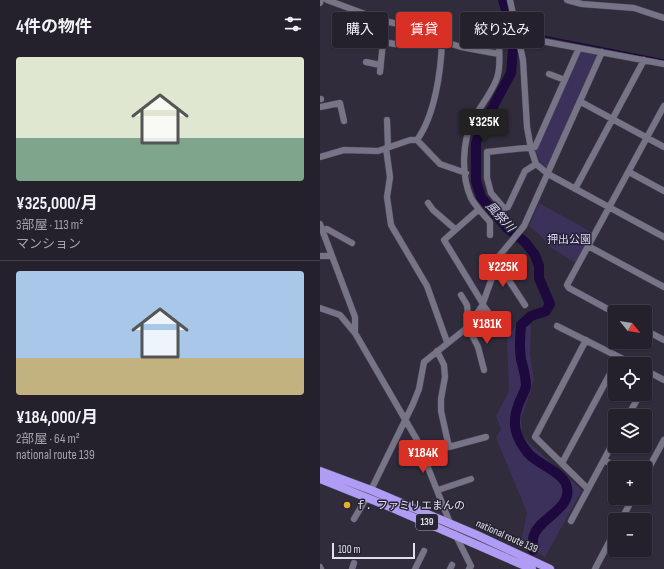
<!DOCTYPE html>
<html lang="ja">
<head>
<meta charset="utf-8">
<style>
  :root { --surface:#24212d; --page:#302e39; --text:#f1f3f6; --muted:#a3a3aa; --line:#413e49; --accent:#d93025 }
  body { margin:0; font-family:"Sofia Sans Condensed","Noto Sans JP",sans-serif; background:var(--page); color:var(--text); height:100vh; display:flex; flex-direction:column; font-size:15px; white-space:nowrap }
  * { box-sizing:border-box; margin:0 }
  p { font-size:13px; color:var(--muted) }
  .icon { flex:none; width:22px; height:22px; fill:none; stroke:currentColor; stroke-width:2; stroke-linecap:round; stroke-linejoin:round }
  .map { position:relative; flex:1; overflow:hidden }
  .details { display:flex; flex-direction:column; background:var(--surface); width:320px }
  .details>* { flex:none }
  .hud { position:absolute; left:12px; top:12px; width:272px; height:36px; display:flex; gap:8px }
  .needle { width:26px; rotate:120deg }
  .fabs { position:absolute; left:288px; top:305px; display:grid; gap:8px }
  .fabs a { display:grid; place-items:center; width:44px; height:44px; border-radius:4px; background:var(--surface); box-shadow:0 1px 3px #0004,0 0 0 1px var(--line); font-size:20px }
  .scale { position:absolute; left:12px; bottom:10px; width:83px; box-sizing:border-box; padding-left:4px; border:2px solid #e1dfe9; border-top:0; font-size:11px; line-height:14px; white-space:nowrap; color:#e1dfe9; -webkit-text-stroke:3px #262332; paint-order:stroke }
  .price { position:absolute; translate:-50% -34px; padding:0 9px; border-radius:4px; background:var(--accent); color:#fff; font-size:13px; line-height:26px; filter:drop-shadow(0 1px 2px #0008) }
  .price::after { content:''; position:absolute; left:50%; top:24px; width:12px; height:9px; margin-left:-6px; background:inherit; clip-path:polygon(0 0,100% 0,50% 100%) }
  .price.on { background:#222; color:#fff }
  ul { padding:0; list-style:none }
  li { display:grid; align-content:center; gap:8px; height:212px; padding:0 16px }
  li+li { border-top:1px solid var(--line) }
  li span { display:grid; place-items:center; height:124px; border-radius:4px; color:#555 }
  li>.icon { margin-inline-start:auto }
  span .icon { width:72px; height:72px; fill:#fffc; stroke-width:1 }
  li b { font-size:17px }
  h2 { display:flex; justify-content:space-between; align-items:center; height:48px; padding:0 16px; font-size:17px }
  .tag { padding:0 14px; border-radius:4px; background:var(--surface); box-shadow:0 1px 3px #0004,0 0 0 1px var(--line); font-size:14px; line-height:36px }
  .tag.on { background:var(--accent); color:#fff }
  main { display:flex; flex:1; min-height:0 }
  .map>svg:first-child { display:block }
</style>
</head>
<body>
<main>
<section class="details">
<h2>4件の物件<svg class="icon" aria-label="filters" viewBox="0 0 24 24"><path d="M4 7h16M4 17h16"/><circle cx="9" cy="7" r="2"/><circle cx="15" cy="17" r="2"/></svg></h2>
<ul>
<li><span style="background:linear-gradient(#dfe7d0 65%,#7fa58c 0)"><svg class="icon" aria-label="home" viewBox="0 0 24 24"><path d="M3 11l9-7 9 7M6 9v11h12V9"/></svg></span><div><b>¥325,000/月</b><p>3部屋 · 113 m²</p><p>マンション</p></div></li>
<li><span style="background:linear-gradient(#a9c7e8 70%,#c2b280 0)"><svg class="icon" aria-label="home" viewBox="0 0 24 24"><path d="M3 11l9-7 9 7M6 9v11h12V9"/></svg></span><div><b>¥184,000/月</b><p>2部屋 · 64 m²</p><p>national route 139</p></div></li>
</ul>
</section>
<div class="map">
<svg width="344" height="569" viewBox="0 0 344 569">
  <rect width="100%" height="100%" fill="#302c3c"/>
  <path fill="#3b315a" d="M261 51 279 55 228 168 223 167 215 153Z
    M219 203 273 233 256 263 230 247 220 235 209 226Z
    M203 319 211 326 210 353 214 380 201 419 202 434 211 445 262 490 225 557 201 542 207 512 176 438 181 429 176 416 189 391 187 339 196 325Z"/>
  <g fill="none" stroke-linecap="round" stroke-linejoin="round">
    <path stroke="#1d093e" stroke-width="1.5" d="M185 10 191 14
      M200 20 212 34 344 60"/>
    <path stroke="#1d093e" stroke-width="10" d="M183 0 194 39 191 73 160 131 156 143V181L161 197 187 228 205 242 215 255 219 266V278L230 304 226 311 211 316 201 325C200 336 199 348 201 359 203 368 206 376 206 386 205 391 201 398 199 403 191 423 195 437 208 453 217 464 241 471 246 484 255 508 220 517 214 535 212 539 213 546 213 550"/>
    <g stroke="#4c4a56" stroke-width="7">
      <path id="minor" d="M7 0 64 21 62 39 63 42 81 45
        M190 0 203 60 207 127 211 149 216 164 228 174 344 237
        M247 0 262 4 314 8 344 18
        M0 3 1 0
        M64 21 122 33
        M122 35 127 21
        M200 37 344 64
        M46 62 60 65
        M60 72 63 42
        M229 74 245 80
        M0 99H1
        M261 102 344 147
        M0 107 20 103 24 121
        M67 120 68 147
        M97 140C115 115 121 71 122 41L141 47 179 54
        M66 148 70 177 67 197 71 225 107 286 127 342
        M0 157 24 150 58 151 90 140H97L120 164 146 173
        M216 164 205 171 188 207 184 208 171 193 167 178V152L215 147 259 48
        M309 172 344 191
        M255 189 324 60
        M108 203 113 210 135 229
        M158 210 124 240 163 304
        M0 224 35 317V333L97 440 130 523
        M2 230 7 229 32 243
        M170 235V222C163 214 156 207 151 198 141 176 142 141 153 120 160 106 172 93 177 78 185 54 169 33 194 17
        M268 246 344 287
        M0 256H12
        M177 262 205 305
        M141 295 147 305 149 324
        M163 305 177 324
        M0 308 20 315 35 333
        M295 313 249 288 247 285 344 106
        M237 326 313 364
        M148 327 158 347 164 370
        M325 330 344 340
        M266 340 215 437 268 489
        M117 351 124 365 125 377 121 399V411L129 447 166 437
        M325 370 344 380
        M325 384 331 373
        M308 416 320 394
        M284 460 299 468
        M242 463 299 357
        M325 475 344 440
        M51 490 93 404 99 389 104 362 148 327 162 306 180 255 204 226 282 52
        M118 490 151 479
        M34 519 47 497
        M301 520 313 498
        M251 521 295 439
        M135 534 151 566 149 569
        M0 567 1 569
        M32 569 34 563
        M95 569 104 551
        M130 569 132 565
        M275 569 295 531"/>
    </g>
    <g stroke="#4c4a56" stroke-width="9">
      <path id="highway" d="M0 471 51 490 157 535 230 569
        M0 479 70 507 212 569"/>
    </g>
    <use href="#minor" stroke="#787487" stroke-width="6"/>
    <use href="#highway" stroke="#b09bf5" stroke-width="8"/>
  </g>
  <circle fill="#e3ae34" stroke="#262332" stroke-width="1.5" cx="27" cy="505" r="4"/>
  <g text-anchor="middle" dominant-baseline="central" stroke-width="3" stroke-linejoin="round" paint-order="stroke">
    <rect fill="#262332" stroke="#a9a7b2" stroke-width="1" x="96" y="514" width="22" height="16" rx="3"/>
    <g font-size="10" font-weight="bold" fill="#e1dfe9">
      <text x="107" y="522">139</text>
    </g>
    <g font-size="11" fill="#dcd5f9" stroke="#262332">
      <text x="249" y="239">押出公園</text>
    </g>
    <g font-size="11" fill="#e1dfe9" stroke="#262332" text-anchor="start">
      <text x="35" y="505">ｆ．ファミリエまんの</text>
    </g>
    <g font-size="11" fill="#e1dfe9" stroke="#262332">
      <text transform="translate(187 536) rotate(24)">national route 139</text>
    </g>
    <g font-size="12" font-style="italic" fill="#ded7fb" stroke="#262332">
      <text transform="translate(180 217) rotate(47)">風祭川</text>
    </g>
  </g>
</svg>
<div class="fabs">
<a><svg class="needle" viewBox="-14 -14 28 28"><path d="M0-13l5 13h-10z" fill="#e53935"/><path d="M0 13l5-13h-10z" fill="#a3a3aa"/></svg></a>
<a><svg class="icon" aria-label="locate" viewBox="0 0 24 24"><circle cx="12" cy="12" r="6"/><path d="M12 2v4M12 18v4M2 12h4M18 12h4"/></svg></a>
<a><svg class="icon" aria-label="layers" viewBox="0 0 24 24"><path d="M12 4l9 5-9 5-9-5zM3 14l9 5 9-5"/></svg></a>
<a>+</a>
<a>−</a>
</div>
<div class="scale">100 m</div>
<b class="price on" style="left:164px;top:143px">¥325K</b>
<b class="price" style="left:183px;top:288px">¥225K</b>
<b class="price" style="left:167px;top:345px">¥181K</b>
<b class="price" style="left:103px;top:474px">¥184K</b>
<div class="hud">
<a class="tag">購入</a>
<a class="tag on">賃貸</a>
<a class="tag">絞り込み</a>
</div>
</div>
</main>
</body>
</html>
